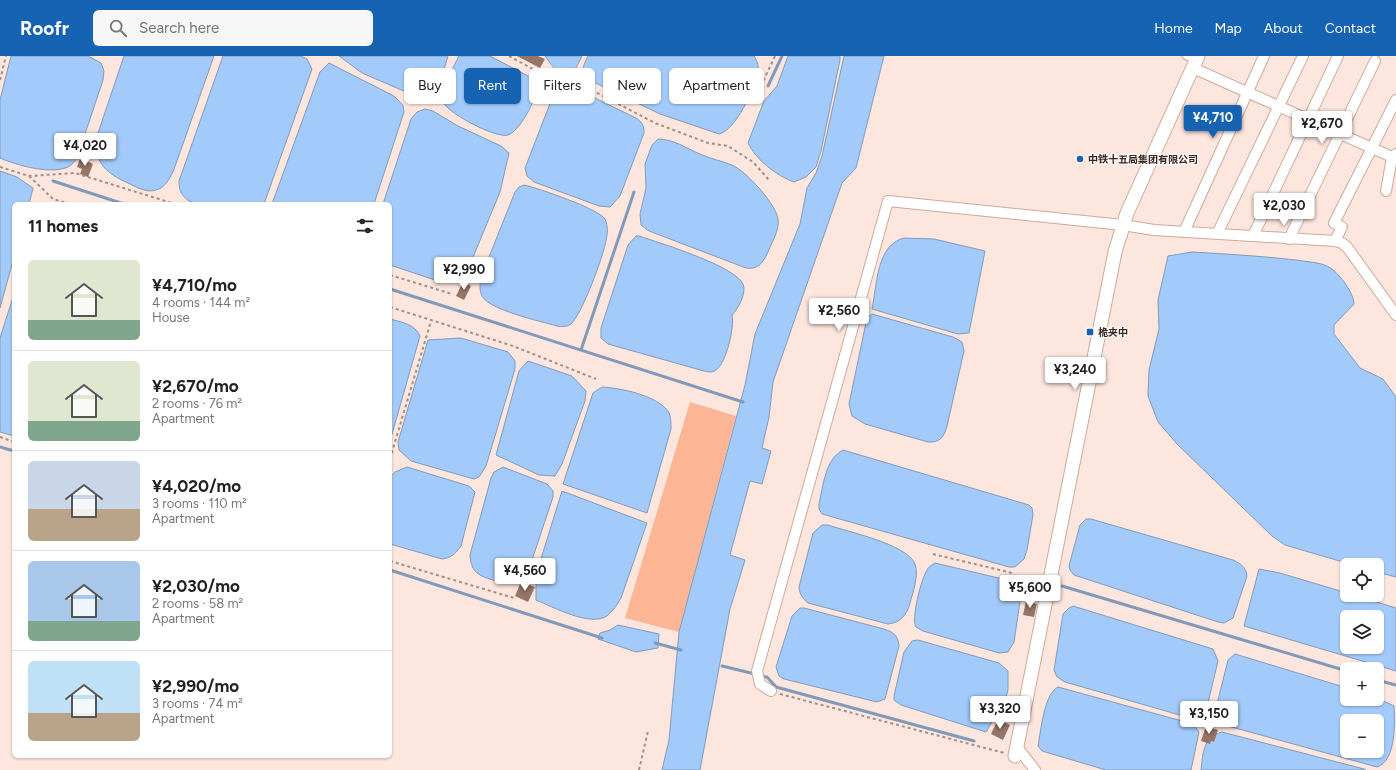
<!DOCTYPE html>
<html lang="en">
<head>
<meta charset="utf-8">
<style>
  :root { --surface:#fff; --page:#f6f6f6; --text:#222; --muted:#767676; --line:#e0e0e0; --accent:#1563b2 }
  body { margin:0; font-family:Figtree,"Noto Sans SC",sans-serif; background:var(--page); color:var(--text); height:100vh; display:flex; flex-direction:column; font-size:15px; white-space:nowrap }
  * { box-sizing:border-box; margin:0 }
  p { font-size:13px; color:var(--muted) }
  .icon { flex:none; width:22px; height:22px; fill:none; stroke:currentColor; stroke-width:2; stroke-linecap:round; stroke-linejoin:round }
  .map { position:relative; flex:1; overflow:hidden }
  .drawer { position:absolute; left:12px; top:146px; width:380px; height:556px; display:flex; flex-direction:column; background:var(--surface); border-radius:6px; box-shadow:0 1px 3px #0004 }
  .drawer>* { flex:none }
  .guide { position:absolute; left:404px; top:12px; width:380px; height:36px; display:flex; gap:8px }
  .fabs { position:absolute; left:1340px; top:502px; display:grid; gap:8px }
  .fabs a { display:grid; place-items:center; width:44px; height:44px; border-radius:6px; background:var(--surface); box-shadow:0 1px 3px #0004; font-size:20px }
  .price { position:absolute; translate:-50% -34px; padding:0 9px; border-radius:4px; background:#fff; color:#222; font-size:13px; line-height:26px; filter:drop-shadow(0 1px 2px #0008) }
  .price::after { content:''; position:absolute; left:50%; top:24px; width:12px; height:9px; margin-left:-6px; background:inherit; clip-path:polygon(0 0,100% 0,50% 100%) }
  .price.selected { background:var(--accent); color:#fff }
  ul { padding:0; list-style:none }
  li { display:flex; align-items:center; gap:12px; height:100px; padding:0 16px }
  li+li { border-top:1px solid var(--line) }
  li span { display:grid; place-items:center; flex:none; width:112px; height:80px; border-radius:6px; color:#555 }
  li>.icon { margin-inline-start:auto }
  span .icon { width:48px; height:48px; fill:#fffc; stroke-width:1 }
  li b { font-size:17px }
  h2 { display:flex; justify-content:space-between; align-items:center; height:48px; padding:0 16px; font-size:17px }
  .chip { padding:0 14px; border-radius:6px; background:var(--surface); box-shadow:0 1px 3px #0004; font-size:14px; line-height:36px }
  .chip.selected { background:var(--accent); color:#fff }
  header { display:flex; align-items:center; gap:24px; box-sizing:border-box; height:56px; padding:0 20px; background:var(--accent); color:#fff }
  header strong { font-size:19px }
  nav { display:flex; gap:22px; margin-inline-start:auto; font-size:14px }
  .search { width:280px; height:36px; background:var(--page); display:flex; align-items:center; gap:10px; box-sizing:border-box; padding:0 14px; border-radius:6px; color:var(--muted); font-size:15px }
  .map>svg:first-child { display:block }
</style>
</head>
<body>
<header>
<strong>Roofr</strong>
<div class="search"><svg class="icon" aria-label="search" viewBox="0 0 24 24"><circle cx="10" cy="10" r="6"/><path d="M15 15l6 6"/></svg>Search here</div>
<nav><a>Home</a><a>Map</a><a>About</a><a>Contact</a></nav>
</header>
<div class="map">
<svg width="1396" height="714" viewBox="0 0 1396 714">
  <rect width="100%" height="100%" fill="#fde6dd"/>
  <path fill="#fcb595" d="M690 346 736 360 679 576 625 562Z"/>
  <path fill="#a2cafa" stroke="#829aba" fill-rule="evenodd" d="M11 0H88L101 7 104 15 103 24 77 102C74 106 71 111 65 112 48 118 16 109 0 102V44Z
    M124 0H214L173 116C169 123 165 132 156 134 147 137 138 132 130 128 106 117 94 108 97 80Z
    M223 0H301L307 3 312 13 264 148C249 148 202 152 191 146 182 141 179 135 179 125Z
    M339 0H448C444 15 436 37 420 42L362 17Z
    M459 0H490L530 21C533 24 537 27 537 31 537 43 519 76 508 79 496 83 442 55 441 42 441 33 454 10 459 0Z
    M545 0H582L574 16C556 17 554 13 545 0Z
    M588 0H754C757 5 759 9 758 15 755 32 736 74 719 78L660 58 587 23C579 16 584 9 588 0Z
    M788 0H840V4L821 95 816 111 806 121 794 126C777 120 756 104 748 87L764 45 777 30Z
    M844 0H884L856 112 842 127 773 326 769 361 762 392 771 395 762 428 750 425 730 499 745 504 730 553 700 714H662L669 684 679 576 745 329 755 278 800 168 807 132 816 117 822 100Z
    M329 7 394 40 403 49 404 56 374 148H272L320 16Z
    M563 29H568L636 62C642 66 644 69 644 77L620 140 610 151 599 150 534 126 527 120 525 112 553 40Z
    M425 53 433 55 458 70 501 90 509 97 500 136 471 206 461 219 451 226H441L390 209V148H383L411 63 417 56Z
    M658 83C673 83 686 92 700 98 711 103 722 105 732 109 746 115 776 148 778 163 780 174 771 188 767 198 763 207 757 214 746 212L649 175 641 169 640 158 646 132 645 108 652 89Z
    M0 115 17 121 33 132 29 148H14V201L0 252Z
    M524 129C538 132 599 153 605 163 608 170 608 177 606 184 604 199 582 258 571 268 567 271 562 271 557 270 540 265 489 254 482 240 479 234 480 227 481 221L515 136 519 131Z
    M636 180H639C660 187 735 210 743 228 747 237 738 253 732 259 735 270 726 308 716 314 712 317 708 316 704 315L608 288 601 282V272L628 189Z
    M904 182 934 183 985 195 969 277 958 278 872 253C877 230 876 189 904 182Z
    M1192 196C1227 198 1261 200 1296 204 1307 206 1320 206 1329 211 1339 217 1354 237 1354 248L1334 269V278L1360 312 1383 323 1396 341V521L1377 516V509H1353L1285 489 1272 480 1178 389 1158 366 1148 340 1149 314 1159 273 1158 244 1168 200Z
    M14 238V380L0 376V282Z
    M872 258 953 281 962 286 964 295 947 370C944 381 940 387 928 386L865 368 852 360 849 348 867 262Z
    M390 263C401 266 415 268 420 280L390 385Z
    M461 282 508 296 515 305V313L486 410 479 421 474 423 411 405 399 394 398 386 428 284Z
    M528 305 572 320 586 335 585 345 562 408 555 420 539 419 496 399 519 315Z
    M602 331C620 332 656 339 668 355 671 360 671 367 671 373L647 457 563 428 593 337Z
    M843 394 1029 449 1032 452 1033 459 1027 494 1024 503 1015 511H1009L822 458 819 453V448C823 431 825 403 843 394Z
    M407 411 469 430 475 436 461 490C455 498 451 502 442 503L390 488V421L395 416Z
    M503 411 547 428 553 435V441L528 516C517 517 515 523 505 525 500 527 495 525 490 523 476 519 471 514 470 499L491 422 494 416Z
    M562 435 647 467 621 542C617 549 613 555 607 560 590 571 553 551 536 544V519Z
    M1086 463H1091L1233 504C1241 508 1246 511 1247 520L1233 562 1224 567 1218 566 1074 519 1070 514 1069 510 1080 469Z
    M822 469H828C848 476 907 488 915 508 919 519 913 536 910 547 907 559 900 567 888 568L808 547C802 542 800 539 799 531L813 477Z
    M935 507 1007 524 1018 533 1021 539 1014 586 1008 596 999 597 923 575 916 571C911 564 921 524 926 516 928 511 931 509 935 507Z
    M1259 513 1280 517 1347 537V539H1354L1396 552V615L1244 570ZM1347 561H1377V591H1347Z
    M1073 550 1213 593 1218 605 1207 651 1201 661 1196 663 1190 662 1065 626 1057 621 1054 614 1063 558 1069 552Z
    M800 552H804L884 573C893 576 898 579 899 590L885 643 877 646 784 623 779 620 776 611 792 560Z
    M618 569 659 578 658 592 636 596 598 583 600 577 610 574Z
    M918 584 999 607 1008 615V634L1005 644 986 676 901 649 894 644V640L904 596 912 585Z
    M1235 598 1347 632V643L1377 642 1394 650C1395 667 1396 705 1377 711L1217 667 1214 660 1228 604ZM1347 665H1377V695H1347Z
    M1058 631 1193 668 1199 676 1191 714H1106L1042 695 1038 690C1041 674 1044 638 1058 631Z
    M1222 676 1364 713 1366 714H1201C1203 697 1203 681 1222 676Z"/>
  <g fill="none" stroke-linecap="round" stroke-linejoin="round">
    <path stroke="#829aba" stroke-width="3" d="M768 30 782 0
      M53 125 124 148
      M390 233 743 346
      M581 294 634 136
      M0 391 14 395
      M390 514 602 582
      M1062 530 1347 615
      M655 587 681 594
      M722 610 755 618
      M761 620 767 621 776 631 974 685
      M1377 624 1396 629"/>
  </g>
  <path fill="#967567" d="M517 0H538L545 3 540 12Z
    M80 102 93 108 88 121 80 118 82 113 77 111Z
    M463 226 471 230 464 244 456 240Z
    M521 526 535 531 528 546 515 540Z
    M1026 545 1037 548 1034 561 1023 559Z
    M998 663 1010 669 1003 684 991 678Z
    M1206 670 1218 674 1214 686 1211 685 1210 688 1201 685Z"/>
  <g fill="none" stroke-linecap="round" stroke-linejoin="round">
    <g stroke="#ceaa9b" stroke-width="7">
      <path id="service" d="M1185 0 1195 5"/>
    </g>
    <g stroke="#ceaa9b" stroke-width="12">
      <path id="minor" d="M1193 12 1392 101
        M1386 135 1392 101 1396 98
        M1184 176 1264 0
        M1217 178 1303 0
        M1253 180 1338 0
        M1289 183 1375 5
        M1335 185 1342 171 1334 167 1396 44
        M771 635 760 628 757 615 888 145 1123 169 1154 174 1335 185 1342 187 1347 191 1396 259
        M1017 691 1035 714"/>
    </g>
    <g stroke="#ceaa9b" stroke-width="15">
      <path id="tertiary" d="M1015 700 1115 196 1127 157 1198 0"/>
    </g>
    <path stroke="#a28f87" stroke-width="2" stroke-dasharray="3 3" stroke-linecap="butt" d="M509 0 540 17 578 27 655 67 708 87 728 90 753 106 769 124
      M0 24 6 0
      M761 30 775 0
      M0 111 29 120 75 117 175 148
      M29 120 53 143 70 148
      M390 219 452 238
      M390 251 513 290 596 323
      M0 381 14 386
      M390 403 431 265
      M933 498 1012 517 1035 540
      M390 505 514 542
      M780 638 1004 697
      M639 714 648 675"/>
    <use href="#service" stroke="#fff" stroke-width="5"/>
    <use href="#minor" stroke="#fff" stroke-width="10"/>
    <use href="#tertiary" stroke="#fff" stroke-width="13"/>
  </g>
  <g fill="#1563b2" stroke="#fff7f4" stroke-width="1.5">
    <circle cx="1080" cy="103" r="4"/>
    <rect x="1086" y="272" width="8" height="8" rx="2"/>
  </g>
  <g text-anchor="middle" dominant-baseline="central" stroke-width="3" stroke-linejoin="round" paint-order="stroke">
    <g font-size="10" font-weight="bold" fill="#372923" stroke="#fff7f4" text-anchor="start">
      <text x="1088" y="103">中铁十五局集团有限公司</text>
      <text x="1098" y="276">桅夹中</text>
    </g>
  </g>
</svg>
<div class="fabs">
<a><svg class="icon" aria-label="locate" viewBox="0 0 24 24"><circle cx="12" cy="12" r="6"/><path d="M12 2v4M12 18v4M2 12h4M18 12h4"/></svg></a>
<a><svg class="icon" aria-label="layers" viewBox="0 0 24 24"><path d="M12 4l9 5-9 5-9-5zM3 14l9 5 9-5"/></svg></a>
<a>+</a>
<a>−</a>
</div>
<b class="price selected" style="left:1213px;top:83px">¥4,710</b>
<b class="price" style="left:1322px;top:89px">¥2,670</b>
<b class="price" style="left:85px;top:111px">¥4,020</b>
<b class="price" style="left:1284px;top:171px">¥2,030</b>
<b class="price" style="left:464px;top:235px">¥2,990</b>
<b class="price" style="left:839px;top:276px">¥2,560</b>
<b class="price" style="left:1075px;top:335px">¥3,240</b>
<b class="price" style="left:525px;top:536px">¥4,560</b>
<b class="price" style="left:1030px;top:553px">¥5,600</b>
<b class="price" style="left:1000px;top:674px">¥3,320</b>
<b class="price" style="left:1209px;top:679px">¥3,150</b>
<div class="guide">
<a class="chip">Buy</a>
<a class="chip selected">Rent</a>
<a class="chip">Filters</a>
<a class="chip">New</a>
<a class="chip">Apartment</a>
</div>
<section class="drawer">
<h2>11 homes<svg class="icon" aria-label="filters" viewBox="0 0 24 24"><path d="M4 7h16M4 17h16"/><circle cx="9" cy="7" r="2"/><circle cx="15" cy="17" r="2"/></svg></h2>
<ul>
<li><span style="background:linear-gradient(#dfe7d0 75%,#7fa58c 0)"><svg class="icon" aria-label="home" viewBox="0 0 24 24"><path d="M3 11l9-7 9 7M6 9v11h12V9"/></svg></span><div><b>¥4,710/mo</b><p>4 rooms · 144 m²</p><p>House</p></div></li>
<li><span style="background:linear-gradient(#dfe7d0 75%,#7fa58c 0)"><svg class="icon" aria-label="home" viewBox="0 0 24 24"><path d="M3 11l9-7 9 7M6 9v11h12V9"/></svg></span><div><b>¥2,670/mo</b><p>2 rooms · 76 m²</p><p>Apartment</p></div></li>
<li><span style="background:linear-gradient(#c9d6e8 60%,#b9a48a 0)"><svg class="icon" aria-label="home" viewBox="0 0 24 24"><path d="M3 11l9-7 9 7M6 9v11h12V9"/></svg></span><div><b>¥4,020/mo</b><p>3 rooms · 110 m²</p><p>Apartment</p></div></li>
<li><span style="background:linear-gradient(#a9c7e8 75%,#7fa58c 0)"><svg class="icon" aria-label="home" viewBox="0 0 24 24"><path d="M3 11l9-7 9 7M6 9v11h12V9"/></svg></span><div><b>¥2,030/mo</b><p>2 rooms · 58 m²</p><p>Apartment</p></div></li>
<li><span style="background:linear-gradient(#bfe0f5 65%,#b9a48a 0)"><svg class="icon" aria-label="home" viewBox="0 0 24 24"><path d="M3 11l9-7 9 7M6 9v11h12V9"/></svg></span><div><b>¥2,990/mo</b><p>3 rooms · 74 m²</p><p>Apartment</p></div></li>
</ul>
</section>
</div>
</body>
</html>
